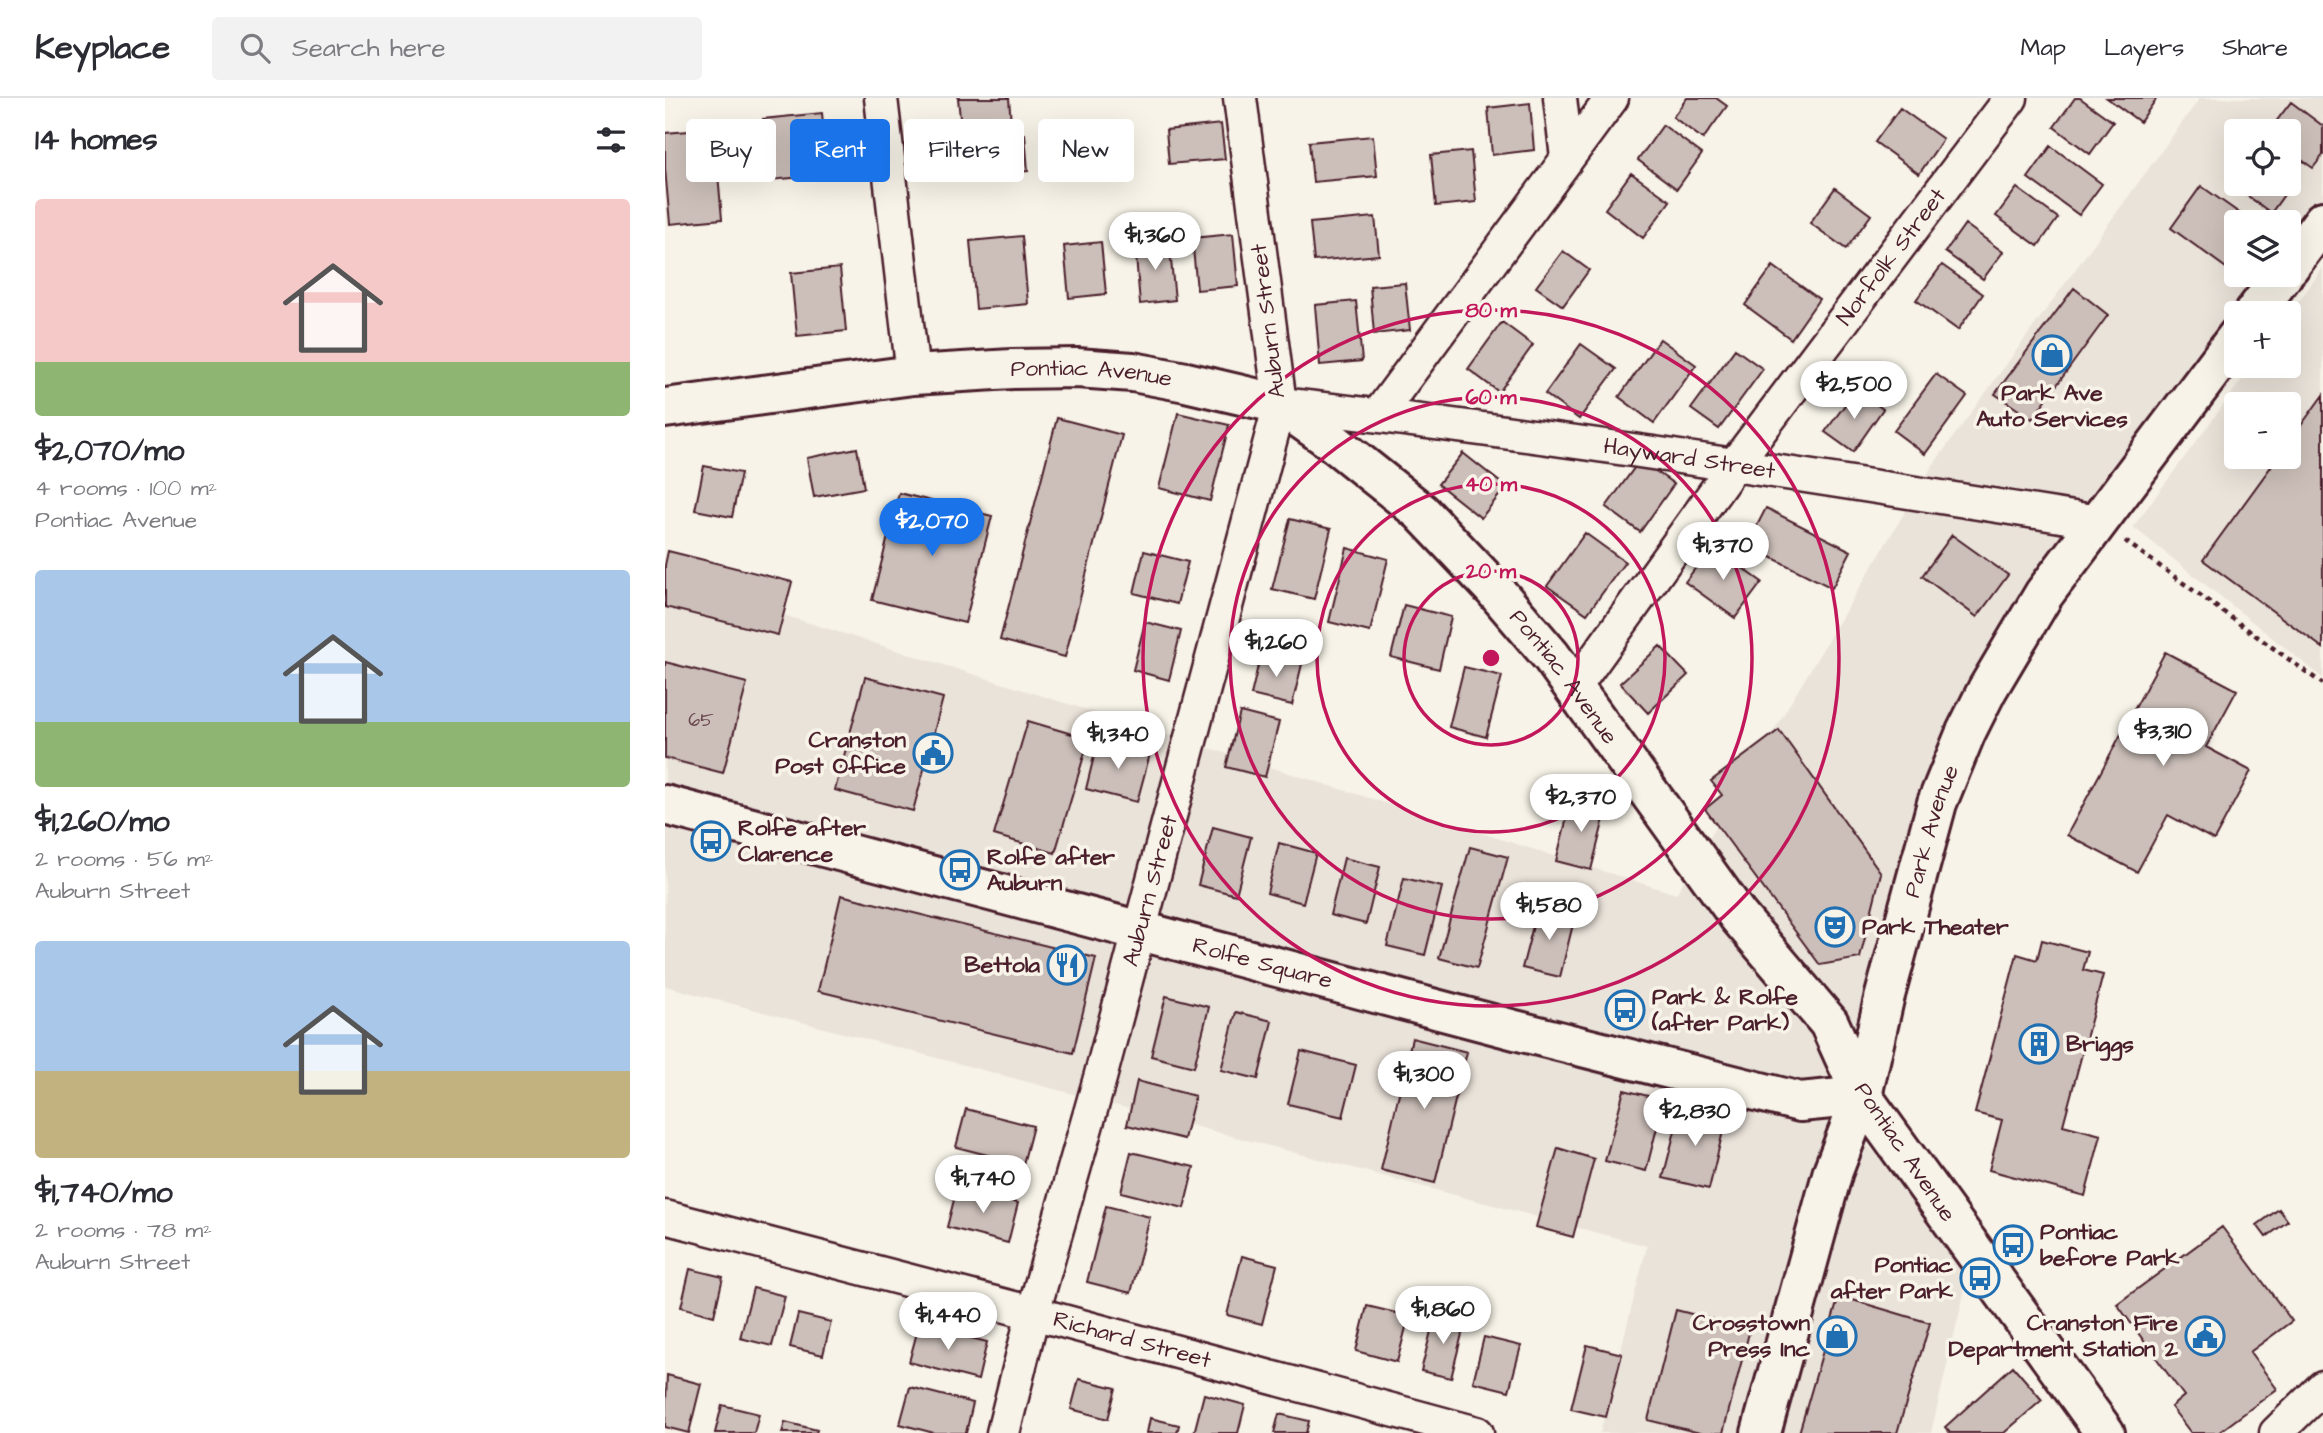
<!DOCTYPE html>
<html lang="en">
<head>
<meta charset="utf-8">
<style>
  :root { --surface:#fff; --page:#f2f2f3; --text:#2b2b33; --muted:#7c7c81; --line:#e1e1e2; --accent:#1a73e8 }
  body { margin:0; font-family:"Architects Daughter",sans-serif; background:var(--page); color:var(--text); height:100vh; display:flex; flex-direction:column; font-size:26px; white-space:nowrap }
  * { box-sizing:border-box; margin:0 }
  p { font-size:23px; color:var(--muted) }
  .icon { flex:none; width:38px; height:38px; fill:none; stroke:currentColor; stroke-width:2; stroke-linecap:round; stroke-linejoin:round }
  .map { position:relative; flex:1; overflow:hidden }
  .side { display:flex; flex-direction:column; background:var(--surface); width:665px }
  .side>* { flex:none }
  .hud { position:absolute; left:21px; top:21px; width:665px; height:63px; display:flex; gap:14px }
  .buttons { position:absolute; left:1559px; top:21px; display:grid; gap:14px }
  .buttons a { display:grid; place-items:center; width:77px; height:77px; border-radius:7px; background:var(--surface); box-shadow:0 7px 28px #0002; font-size:35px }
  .price { position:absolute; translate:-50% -60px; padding:0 16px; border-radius:24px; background:#fff; color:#222; font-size:23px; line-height:46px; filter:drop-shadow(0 2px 4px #0008) }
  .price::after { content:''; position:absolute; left:50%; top:42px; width:21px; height:16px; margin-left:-10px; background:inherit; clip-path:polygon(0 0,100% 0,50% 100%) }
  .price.on { background:var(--accent); color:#fff }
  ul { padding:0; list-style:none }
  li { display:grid; align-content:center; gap:14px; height:371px; padding:0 35px }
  li span { display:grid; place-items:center; height:217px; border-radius:7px; color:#555 }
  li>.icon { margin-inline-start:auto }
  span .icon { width:126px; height:126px; fill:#fffc; stroke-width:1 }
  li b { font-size:30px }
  h2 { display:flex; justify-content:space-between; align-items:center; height:84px; padding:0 35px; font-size:30px }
  .pill { padding:0 24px; border-radius:7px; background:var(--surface); box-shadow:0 7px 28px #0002; font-size:24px; line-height:63px }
  .pill.on { background:var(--accent); color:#fff }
  header { display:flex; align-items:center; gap:42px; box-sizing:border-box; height:98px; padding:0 35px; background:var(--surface); border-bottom:2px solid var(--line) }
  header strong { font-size:33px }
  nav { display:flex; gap:38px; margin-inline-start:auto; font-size:24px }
  .search { width:490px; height:63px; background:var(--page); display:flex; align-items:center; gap:18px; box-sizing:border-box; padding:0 24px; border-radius:7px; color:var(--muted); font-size:26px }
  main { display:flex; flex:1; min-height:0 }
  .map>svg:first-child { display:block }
</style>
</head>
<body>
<header>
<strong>Keyplace</strong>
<div class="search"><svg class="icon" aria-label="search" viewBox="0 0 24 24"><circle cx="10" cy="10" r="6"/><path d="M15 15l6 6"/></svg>Search here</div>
<nav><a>Map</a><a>Layers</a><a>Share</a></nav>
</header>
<main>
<section class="side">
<h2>14 homes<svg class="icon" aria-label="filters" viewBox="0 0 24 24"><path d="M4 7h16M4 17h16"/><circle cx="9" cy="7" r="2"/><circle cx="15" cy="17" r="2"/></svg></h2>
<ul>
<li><span style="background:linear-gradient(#f6c9c9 75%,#8fb573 0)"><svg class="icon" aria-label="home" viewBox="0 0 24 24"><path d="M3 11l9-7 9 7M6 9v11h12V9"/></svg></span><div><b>$2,070/mo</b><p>4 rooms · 100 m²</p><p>Pontiac Avenue</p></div></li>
<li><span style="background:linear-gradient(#a9c7e8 70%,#8fb573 0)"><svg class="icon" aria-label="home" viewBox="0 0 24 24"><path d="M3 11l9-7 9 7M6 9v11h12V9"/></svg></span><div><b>$1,260/mo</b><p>2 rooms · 56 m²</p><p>Auburn Street</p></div></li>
<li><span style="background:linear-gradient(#a9c7e8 60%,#c2b280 0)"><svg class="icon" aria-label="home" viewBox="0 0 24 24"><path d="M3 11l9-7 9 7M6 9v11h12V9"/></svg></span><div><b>$1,740/mo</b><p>2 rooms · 78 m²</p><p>Auburn Street</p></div></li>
</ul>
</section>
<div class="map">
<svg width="1658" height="1335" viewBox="0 0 1658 1335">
  <rect width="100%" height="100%" fill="#f7f3e8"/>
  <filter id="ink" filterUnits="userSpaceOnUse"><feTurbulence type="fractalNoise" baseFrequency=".0143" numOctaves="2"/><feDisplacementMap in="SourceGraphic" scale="14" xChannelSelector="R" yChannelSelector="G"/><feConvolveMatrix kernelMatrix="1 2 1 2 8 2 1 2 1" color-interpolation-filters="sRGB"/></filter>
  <g filter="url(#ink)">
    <path fill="#eae3da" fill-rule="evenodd" d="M1535 0H1658V123L1624 169V124H1572V177H1618L1430 429 1244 770 1201 1046 1309 1153 1266 1335H935L982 1148 0 888V480L1011 796 1268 367ZM1572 33H1624V86H1572Z
      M1658 170V580L1468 429 1587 268H1624V217ZM1572 306H1624V359H1572Z"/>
    <path fill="#ccbfb9" stroke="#4a1f2b" stroke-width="2" d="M293 0H344L346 25 296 30Z
      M1022 0H1051L1062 8 1038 41 1008 19Z
      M1410 0H1415L1448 24 1425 56 1389 29Z
      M1442 0H1492L1475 24Z
      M1626 4 1658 28V57L1648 70 1624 53V33H1604Z
      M865 5 869 52 827 57 823 10Z
      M1235 10 1278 41 1254 76 1210 44Z
      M157 15 163 77 104 82 98 21Z
      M556 26 560 61 504 66 501 32Z
      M998 27 1037 56 1012 91 973 62Z
      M49 31 57 121 5 126 0 70V35Z
      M360 36 363 73 303 78 300 42Z
      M708 38 712 78 648 84 644 44Z
      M1386 48 1437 86 1414 117 1363 80Z
      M806 53 811 104 771 108 766 57Z
      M1572 73V86H1624V74L1631 80 1606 115 1564 84Z
      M966 75 1005 103 978 140 940 111Z
      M1536 88 1587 124H1572V161L1564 172 1506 130Z
      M1170 90 1206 117 1181 151 1145 125Z
      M1352 90 1393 120 1373 148 1331 118Z
      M710 119 714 157 649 163 645 125Z
      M1300 126 1338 154 1318 181 1280 154Z
      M568 136 573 188 532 192 527 140Z
      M357 138 363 206 311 211 305 143Z
      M504 142 510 202 475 206 470 146Z
      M436 144 441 196 404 200 399 148Z
      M898 153 924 172 898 208 871 189Z
      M1277 167 1318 196 1293 232 1251 202Z
      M1108 168 1154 201 1126 241 1080 207Z
      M175 170 181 233 132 238 126 175Z
      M740 185 745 232 709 236 705 188Z
      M1409 190 1443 217 1367 321 1330 296Z
      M691 203 697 263 655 267 650 207Z
      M837 224 868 247 834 294 803 271Z
      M995 241 1031 267 989 325 954 299Z
      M916 246 951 271 914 321 880 296Z
      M1070 251 1098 271 1054 331 1026 311Z
      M1271 276 1302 298 1260 356 1229 333Z
      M1191 292 1218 311 1188 354 1160 334Z
      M1658 297V550L1538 462 1613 359H1624V344Z
      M513 315 564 327 545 403 494 390Z
      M392 320 457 337 400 559 335 542Z
      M192 350 199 390 149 399 142 360Z
      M798 355 841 389 816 420 773 386Z
      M975 362 1009 386 975 434 941 409Z
      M39 368 76 375 67 419 30 412Z
      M234 395 327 418 300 525 207 502Z
      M1101 410 1186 453 1167 490 1082 447Z
      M625 421 666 431 649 501 607 491Z
      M920 435 960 464 922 516 882 488Z
      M1287 437 1343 477 1312 519 1257 478Z
      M1047 448 1097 484 1070 520 1020 484Z
      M682 450 723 461 705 534 664 524Z
      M3 453 127 484 113 537 0 509V467Z
      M479 453 523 464 512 506 469 495Z
      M739 507 786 519 774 571 726 559Z
      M480 524 516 533 504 582 468 572Z
      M995 548 1023 577 983 615 955 585Z
      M1500 554 1572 592 1541 649 1586 673 1549 742 1503 717 1472 774 1402 737Z
      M596 555 637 566 627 607 586 597Z
      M0 564 82 585 58 675 0 660Z
      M799 569 837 578 821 639 784 629Z
      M200 579 278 600 248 713 170 692Z
      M575 614 614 624 600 679 561 669Z
      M363 623 424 641 390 755 329 737Z
      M1114 632 1216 775 1195 860 1155 867 1040 711 1057 697 1046 683Z
      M433 642 485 656 472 704 421 691Z
      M907 700 942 709 926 772 891 763Z
      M548 729 586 739 571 797 533 787Z
      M614 745 651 755 638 805 602 795Z
      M805 749 843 759 812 870 774 860Z
      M679 760 715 769 701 826 665 817Z
      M739 780 777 789 760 857 722 848Z
      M176 797 431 860 408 955 153 893Z
      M873 809 910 818 895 879 857 870Z
      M1377 842 1423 854 1418 872 1438 877 1398 1027 1436 1037 1420 1098 1324 1072 1337 1022 1310 1015 1352 856 1372 862Z
      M501 898 544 909 529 969 486 958Z
      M571 914 607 923 593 981 556 972Z
      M747 940 802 954 770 1085 716 1072Z
      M636 953 691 967 678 1019 623 1006Z
      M472 983 530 998 519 1041 462 1027Z
      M959 992 999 1002 981 1073 940 1063Z
      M1016 1009 1061 1021 1044 1091 998 1080Z
      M301 1011 368 1028 358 1066 291 1049Z
      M893 1050 929 1061 908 1139 871 1129Z
      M466 1054 529 1069 519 1110 456 1094Z
      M292 1090 353 1105 343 1145 282 1129Z
      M441 1108 485 1119 466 1195 422 1184Z
      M1614 1111 1623 1123 1601 1139 1592 1127Z
      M1557 1129 1627 1223 1585 1254 1612 1291 1553 1335H1526L1506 1309 1519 1298 1452 1206Z
      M577 1158 612 1167 597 1226 562 1217Z
      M25 1171 58 1179 49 1218 16 1209Z
      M88 1190 120 1198 107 1248 75 1240Z
      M1174 1198 1265 1225 1232 1335H1134Z
      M702 1208 744 1218 732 1264 691 1253Z
      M1011 1212 1085 1231 1058 1335H1035L983 1322Z
      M133 1216 166 1224 158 1257 125 1249Z
      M770 1217 800 1224 786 1280 756 1273Z
      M254 1227 322 1244 313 1282 244 1264Z
      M819 1239 856 1248 844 1293 808 1284Z
      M922 1247 957 1256 941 1319 906 1311Z
      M1348 1268 1377 1302 1339 1335H1285L1280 1329Z
      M2 1277 36 1286 24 1335 0 1329Z
      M414 1281 451 1290 443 1321 406 1311Z
      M245 1289 308 1305 301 1335H269L235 1326Z
      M539 1296 580 1307 573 1335H529Z
      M57 1307 94 1316 89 1335H50Z
      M614 1316 644 1323 641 1335H609Z
      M485 1320 514 1327 512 1335H482Z
      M120 1324 152 1332 151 1335H117Z"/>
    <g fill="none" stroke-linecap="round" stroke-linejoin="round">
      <g stroke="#4a1f2b" stroke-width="37">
        <g id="minor">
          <path d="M216 0 248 277"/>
          <path d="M895 0 902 60"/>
          <path id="s1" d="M615 306C889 337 1162 381 1434 424"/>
          <path d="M713 317 947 0"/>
          <path id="s2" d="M910 589 1070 366 1346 0"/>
          <path id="s3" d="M0 1119 368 1215 812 1335"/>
          <path id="s4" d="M338 1335 368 1215 435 980 615 306 575 0"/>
          <path d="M1611 1335 1658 1289"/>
        </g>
      </g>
      <g stroke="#4a1f2b" stroke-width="44">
        <g id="tertiary">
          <path id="s5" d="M0 310 248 277 347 271 412 270 468 274 521 284 615 306 663 340 756 414 828 490 886 558 1073 818 1164 925 1197 998"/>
        </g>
      </g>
      <g stroke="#4a1f2b" stroke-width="44">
        <g id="secondary">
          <path id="s6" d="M0 707 850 932 1135 1004 1197 998 1440 1335"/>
        </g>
      </g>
      <g stroke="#4a1f2b" stroke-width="44">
        <g id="primary">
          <path d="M1624 169 1658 123"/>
          <path d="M1589 215 1618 177"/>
          <path id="s7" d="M1096 1335 1168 1073 1197 998 1219 901 1272 705 1301 634 1322 592 1379 496 1572 239"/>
        </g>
      </g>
      <path stroke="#4a1f2b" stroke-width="4.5" stroke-dasharray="5 5" stroke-linecap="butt" d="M1460 443 1658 586"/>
      <use href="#minor" stroke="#f7f3e8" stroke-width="32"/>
      <use href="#tertiary" stroke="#f7f3e8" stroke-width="38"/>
      <use href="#secondary" stroke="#f7f3e8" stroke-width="38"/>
      <use href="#primary" stroke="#f7f3e8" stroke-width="38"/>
    </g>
  </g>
  <g fill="none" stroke="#c2185b" stroke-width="3.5">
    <circle cx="826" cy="560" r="87"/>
    <circle cx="826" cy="560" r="174"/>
    <circle cx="826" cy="560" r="261"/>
    <circle cx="826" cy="560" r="348"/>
  </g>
  <defs>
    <g id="shop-ring" transform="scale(2.0125)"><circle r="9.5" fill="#f7f3e8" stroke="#1f6fb2" stroke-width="1.5"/><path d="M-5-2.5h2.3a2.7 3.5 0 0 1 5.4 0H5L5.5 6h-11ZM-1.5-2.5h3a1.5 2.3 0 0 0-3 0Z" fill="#1f6fb2"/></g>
    <g id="civic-ring" transform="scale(2.0125)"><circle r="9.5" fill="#f7f3e8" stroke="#1f6fb2" stroke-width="1.5"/><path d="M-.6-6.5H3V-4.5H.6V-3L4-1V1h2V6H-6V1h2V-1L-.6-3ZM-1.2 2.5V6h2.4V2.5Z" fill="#1f6fb2"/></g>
    <g id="bus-ring" transform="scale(2.0125)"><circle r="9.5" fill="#f7f3e8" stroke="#1f6fb2" stroke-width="1.5"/><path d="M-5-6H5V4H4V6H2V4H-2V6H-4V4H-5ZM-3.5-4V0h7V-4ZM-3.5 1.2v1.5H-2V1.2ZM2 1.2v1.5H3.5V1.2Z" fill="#1f6fb2"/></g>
    <g id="theatre-ring" transform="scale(2.0125)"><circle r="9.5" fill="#f7f3e8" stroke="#1f6fb2" stroke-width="1.5"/><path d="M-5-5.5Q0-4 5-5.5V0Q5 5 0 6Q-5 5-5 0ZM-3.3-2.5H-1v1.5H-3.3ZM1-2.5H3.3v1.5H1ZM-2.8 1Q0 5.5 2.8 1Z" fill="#1f6fb2"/></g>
    <g id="restaurant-ring" transform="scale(2.0125)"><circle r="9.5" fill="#f7f3e8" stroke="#1f6fb2" stroke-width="1.5"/><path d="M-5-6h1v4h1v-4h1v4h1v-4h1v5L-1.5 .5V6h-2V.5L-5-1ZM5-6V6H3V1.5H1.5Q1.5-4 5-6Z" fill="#1f6fb2"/></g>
    <g id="building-ring" transform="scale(2.0125)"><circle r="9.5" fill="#f7f3e8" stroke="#1f6fb2" stroke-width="1.5"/><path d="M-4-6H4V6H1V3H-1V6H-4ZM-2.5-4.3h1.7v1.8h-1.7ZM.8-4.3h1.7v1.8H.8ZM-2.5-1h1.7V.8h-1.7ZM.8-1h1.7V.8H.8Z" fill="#1f6fb2"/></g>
  </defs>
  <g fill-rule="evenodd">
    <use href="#shop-ring" x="1387" y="257"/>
    <use href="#civic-ring" x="268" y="655"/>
    <use href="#bus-ring" x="46" y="743"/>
    <use href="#bus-ring" x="295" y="772"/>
    <use href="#theatre-ring" x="1170" y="829"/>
    <use href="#restaurant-ring" x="402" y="867"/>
    <use href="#bus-ring" x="960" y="912"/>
    <use href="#building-ring" x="1374" y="946"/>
    <use href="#bus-ring" x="1348" y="1147"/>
    <use href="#bus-ring" x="1315" y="1180"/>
    <use href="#shop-ring" x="1172" y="1238"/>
    <use href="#civic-ring" x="1540" y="1238"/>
  </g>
  <g text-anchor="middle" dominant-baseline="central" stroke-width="7" stroke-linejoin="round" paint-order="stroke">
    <g font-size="19" fill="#6a474e">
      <text x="36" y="622">65</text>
    </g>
    <g font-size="23" fill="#4a1f2b" stroke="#f7f3e8">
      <text stroke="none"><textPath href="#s2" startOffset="534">Norfolk Street</textPath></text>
      <text transform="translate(603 223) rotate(-97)">Auburn Street</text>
      <text stroke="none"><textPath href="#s5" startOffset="429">Pontiac Avenue</textPath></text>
      <text stroke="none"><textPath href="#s1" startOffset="413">Hayward Street</textPath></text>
      <text stroke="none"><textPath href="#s5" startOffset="1017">Pontiac Avenue</textPath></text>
      <text stroke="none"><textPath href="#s7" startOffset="626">Park Avenue</textPath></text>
      <text stroke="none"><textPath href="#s4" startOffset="562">Auburn Street</textPath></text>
      <text stroke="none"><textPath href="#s6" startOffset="618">Rolfe Square</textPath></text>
      <text transform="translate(1240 1054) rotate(56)">Pontiac Avenue</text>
      <text stroke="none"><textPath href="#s3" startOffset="483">Richard Street</textPath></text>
    </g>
    <g font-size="23" font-weight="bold" fill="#4a1f2b" stroke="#f7f3e8" text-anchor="start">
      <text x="1387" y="295" text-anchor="middle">Park Ave<tspan x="1387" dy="26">Auto Services</tspan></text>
      <text x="241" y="642" text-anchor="end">Cranston<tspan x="241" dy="26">Post Office</tspan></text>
      <text x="73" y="730">Rolfe after<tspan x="73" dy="26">Clarence</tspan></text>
      <text x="322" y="759">Rolfe after<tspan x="322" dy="26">Auburn</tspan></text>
      <text x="1197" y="829">Park Theater</text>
      <text x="375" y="867" text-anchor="end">Bettola</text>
      <text x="987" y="899">Park &amp; Rolfe<tspan x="987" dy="26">(after Park)</tspan></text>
      <text x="1401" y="946">Briggs</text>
      <text x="1375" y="1134">Pontiac<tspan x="1375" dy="26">before Park</tspan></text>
      <text x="1288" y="1167" text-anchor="end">Pontiac<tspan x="1288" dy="26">after Park</tspan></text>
      <text x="1145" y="1225" text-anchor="end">Crosstown<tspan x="1145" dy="26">Press Inc</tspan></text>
      <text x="1513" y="1225" text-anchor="end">Cranston Fire<tspan x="1513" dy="26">Department Station 2</tspan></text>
    </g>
  </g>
  <circle cx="826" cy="560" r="10" fill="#c2185b" stroke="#f7f3e8" stroke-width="3.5"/>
  <g font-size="21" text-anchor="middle" font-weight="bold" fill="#c2185b" stroke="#f7f3e8" stroke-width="7" stroke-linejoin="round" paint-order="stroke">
    <text x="826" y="219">80 m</text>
    <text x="826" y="306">60 m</text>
    <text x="826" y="393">40 m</text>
    <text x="826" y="480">20 m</text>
  </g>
</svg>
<div class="buttons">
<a><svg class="icon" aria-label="locate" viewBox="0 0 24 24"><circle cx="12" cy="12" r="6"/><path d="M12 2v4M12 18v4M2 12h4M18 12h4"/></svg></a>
<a><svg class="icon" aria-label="layers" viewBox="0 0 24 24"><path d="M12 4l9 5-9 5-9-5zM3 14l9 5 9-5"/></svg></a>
<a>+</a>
<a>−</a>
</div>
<b class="price" style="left:490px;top:174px">$1,360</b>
<b class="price" style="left:1189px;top:323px">$2,500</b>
<b class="price on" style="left:267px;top:460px">$2,070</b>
<b class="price" style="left:1058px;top:484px">$1,370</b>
<b class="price" style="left:611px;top:581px">$1,260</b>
<b class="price" style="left:1498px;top:670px">$3,310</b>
<b class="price" style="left:453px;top:673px">$1,340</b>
<b class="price" style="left:916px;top:736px">$2,370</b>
<b class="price" style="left:884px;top:844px">$1,580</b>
<b class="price" style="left:759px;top:1013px">$1,300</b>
<b class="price" style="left:1030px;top:1050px">$2,830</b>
<b class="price" style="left:318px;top:1117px">$1,740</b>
<b class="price" style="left:778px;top:1248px">$1,860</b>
<b class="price" style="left:283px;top:1254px">$1,440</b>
<div class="hud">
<a class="pill">Buy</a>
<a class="pill on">Rent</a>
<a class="pill">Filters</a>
<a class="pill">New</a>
</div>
</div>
</main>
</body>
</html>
